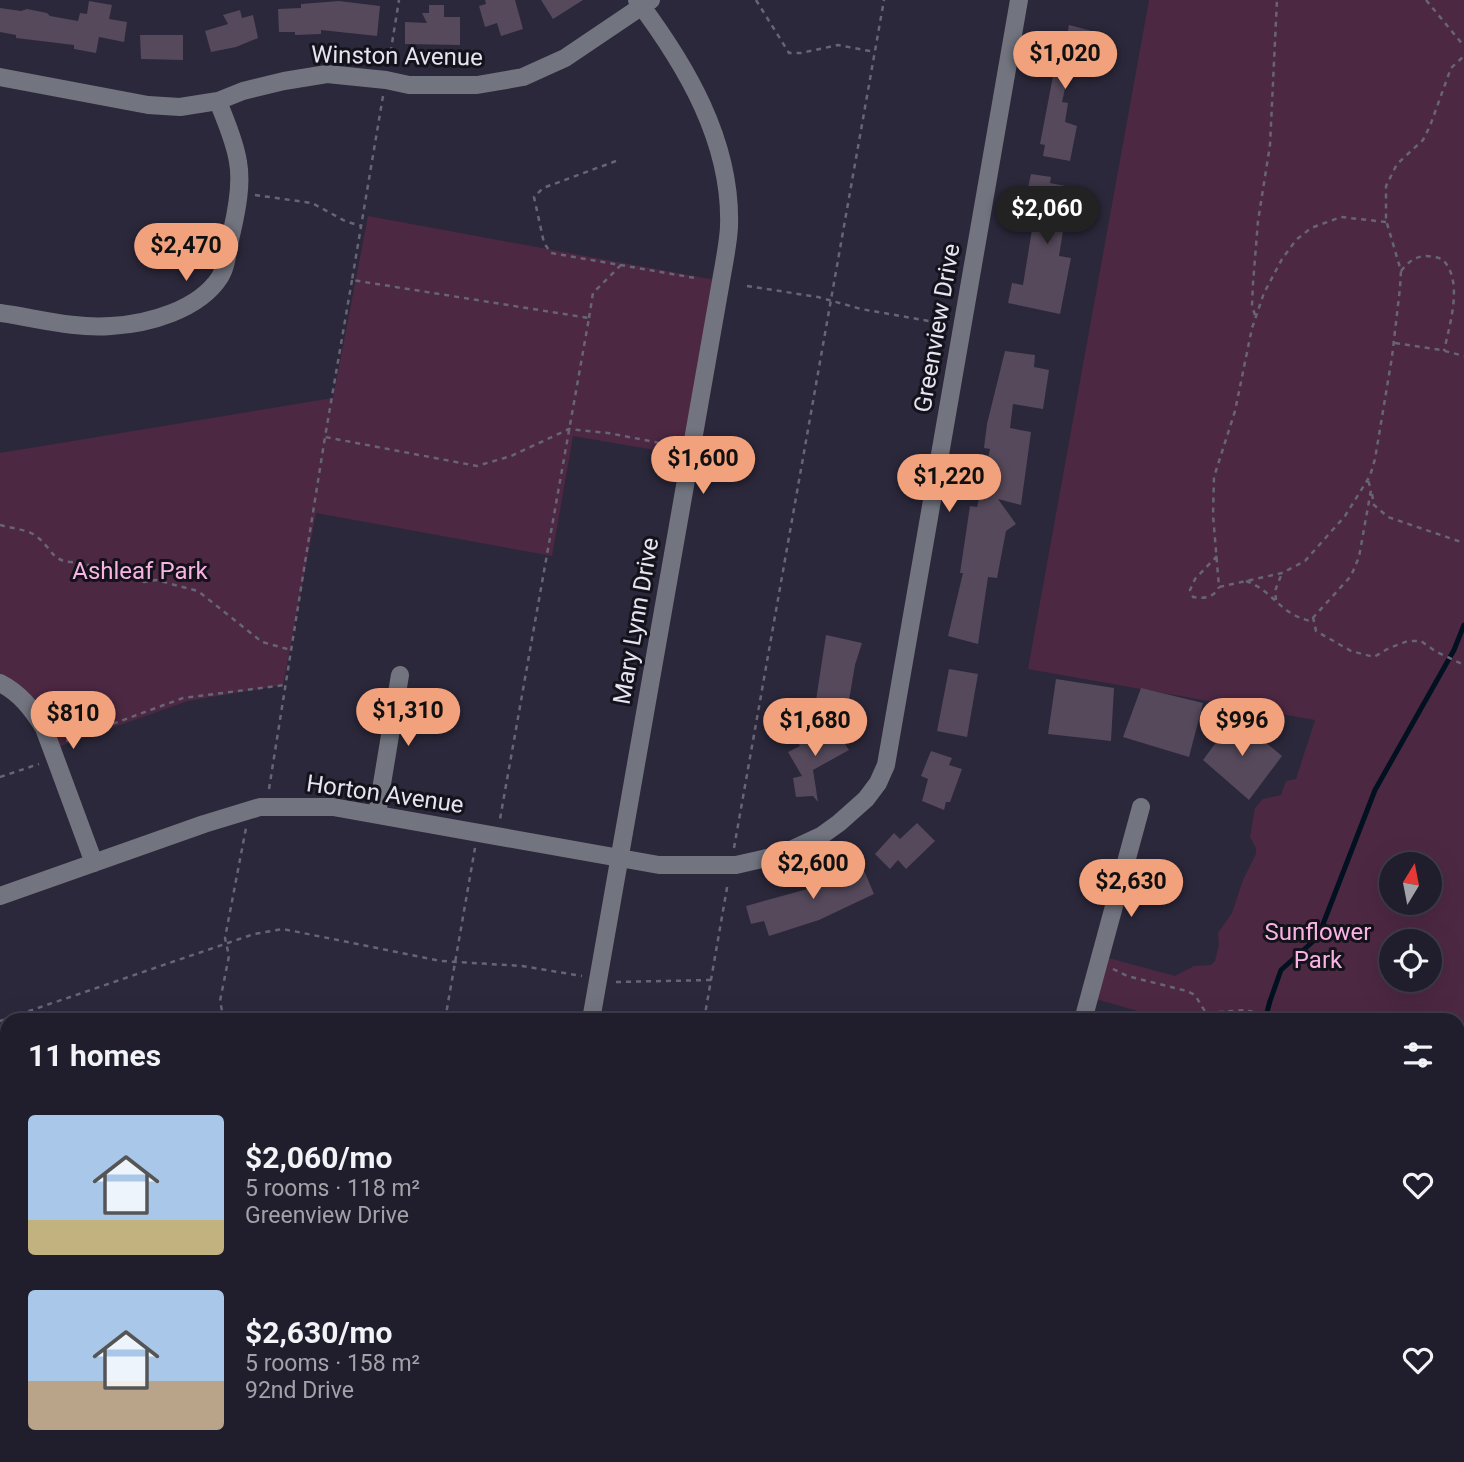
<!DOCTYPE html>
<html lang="en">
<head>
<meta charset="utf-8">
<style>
  :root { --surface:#201e2c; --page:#282734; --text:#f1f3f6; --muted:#a2a2a9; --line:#3d3c48; --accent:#f1a17c }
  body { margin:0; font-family:Roboto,sans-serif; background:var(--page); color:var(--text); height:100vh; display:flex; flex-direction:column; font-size:26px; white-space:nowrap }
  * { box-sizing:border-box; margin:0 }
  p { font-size:23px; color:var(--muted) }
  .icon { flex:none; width:38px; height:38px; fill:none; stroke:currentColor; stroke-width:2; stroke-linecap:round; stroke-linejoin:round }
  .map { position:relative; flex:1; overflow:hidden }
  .drawer { position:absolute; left:0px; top:1013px; width:1465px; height:450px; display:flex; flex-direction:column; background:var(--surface); border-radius:21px 21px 0 0; box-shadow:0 7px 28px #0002,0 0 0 2px var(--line) }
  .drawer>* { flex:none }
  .needle { width:46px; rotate:10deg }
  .tools { position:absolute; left:1379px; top:852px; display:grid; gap:14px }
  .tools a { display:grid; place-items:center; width:63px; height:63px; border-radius:50%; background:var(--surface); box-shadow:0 7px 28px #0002,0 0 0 2px var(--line); font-size:35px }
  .price { position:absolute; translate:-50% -60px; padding:0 16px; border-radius:24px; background:var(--accent); color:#111; font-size:23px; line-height:46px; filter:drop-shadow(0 2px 4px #0008) }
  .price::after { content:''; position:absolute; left:50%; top:42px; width:21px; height:16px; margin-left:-10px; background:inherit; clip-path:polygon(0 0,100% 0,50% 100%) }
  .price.selected { background:#222; color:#fff }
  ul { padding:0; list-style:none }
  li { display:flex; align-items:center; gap:21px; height:175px; padding:0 28px }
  li span { display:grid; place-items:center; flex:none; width:196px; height:140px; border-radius:7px; color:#555 }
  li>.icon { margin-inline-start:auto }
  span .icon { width:84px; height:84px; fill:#fffc; stroke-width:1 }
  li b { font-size:30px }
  h2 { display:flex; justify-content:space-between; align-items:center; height:84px; padding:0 28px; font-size:30px }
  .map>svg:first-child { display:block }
</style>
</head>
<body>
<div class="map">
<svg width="1464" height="1462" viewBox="0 0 1464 1462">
  <rect width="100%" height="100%" fill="#2b283b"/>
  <path fill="#4d2843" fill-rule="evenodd" d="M1149 0H1464V1460L1443 1456H1458V1020H1169L1089 997 1101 956 1175 976 1194 966 1211 965 1215 961 1219 945 1218 933 1232 913 1243 880 1256 854V848L1250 837 1255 808 1263 799 1281 795 1286 781 1296 779 1315 720 1028 669ZM1391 864H1430V903H1391ZM1391 942H1430V980H1391Z
    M368 216 721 281 690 456 573 436 552 556 316 513 283 685 188 701 52 749 0 683V453L333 398Z"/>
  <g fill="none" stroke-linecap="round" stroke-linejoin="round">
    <path stroke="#021120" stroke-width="5" d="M1265 1020 1270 1001 1281 970 1318 937 1375 790 1454 650 1464 625
      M1458 1409 1464 1407"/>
  </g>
  <path fill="#55495b" d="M485 0H515L523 29 501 36 497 23 485 27 479 6 486 4Z
    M541 0H583L553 19Z
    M89 1 112 5 109 19 127 22 124 42 99 37 96 53 74 49V45L16 38V35L0 32V8L21 11 27 9 47 13 50 16 78 21 80 13 87 14Z
    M339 1 380 6 377 36 321 30V34L295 35V32H279L278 9 301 8V4Z
    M429 5H444V17H460V45L405 44V22L427 23 422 13H429Z
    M240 10 242 18 253 15 258 38 236 47 211 52 205 31 228 24 223 15Z
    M1069 25 1092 31V40L1094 41 1088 73 1069 70 1062 102 1068 103 1065 122 1077 126 1070 161 1043 156 1045 145 1040 144 1053 76H1049L1052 49 1060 48 1062 34 1067 35Z
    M140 35H183V60L141 59Z
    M1031 174 1051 177 1050 183 1086 190 1082 209 1067 206 1059 256 1071 258 1060 314 1008 303 1012 283 1023 285 1036 205 1025 201Z
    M1005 351 1035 355 1034 367 1049 370 1043 409 1013 404 1010 428 1031 432 1021 505 998 499 1016 524 1006 531 997 578 988 577 978 644 948 636 963 573H960L970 506 977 507 990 449 984 448 987 424Z
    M826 635 862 643 855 665 848 706 816 700Z
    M949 669 978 674 967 737 937 731Z
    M1056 679 1114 688 1111 741 1048 734Z
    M1141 688 1203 703 1189 757 1123 737Z
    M1235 717 1282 756 1249 800 1203 760Z
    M832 725 849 750 813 770 818 802 813 796 796 797 793 778 802 776 788 752 800 746 795 739 807 729 812 737Z
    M931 751 952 758 949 765 962 769 950 802H946L944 810 922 801 928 779 921 776Z
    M917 823 935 841 906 869 898 860 890 869 875 854 894 833 900 839Z
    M860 861 874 894 819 920 769 936 764 921 751 924 746 906 811 888 809 885Z"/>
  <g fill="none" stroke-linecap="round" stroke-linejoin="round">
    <path stroke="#676575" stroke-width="2.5" stroke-dasharray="5 5" stroke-linecap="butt" d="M756 0 789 53H801L838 45 875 52
      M1426 0 1464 46
      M389 62 399 0
      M383 96 352 280 589 318 500 819
      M616 161 543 188 534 197 544 243 551 253 695 278
      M255 195 312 203 345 221 361 226
      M1386 222 1341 217 1311 228 1296 240 1282 259 1264 293 1252 328 1235 411 1214 477 1213 515 1219 587 1282 573 1305 561 1345 516 1370 476 1375 459 1392 357 1400 288 1401 271 1386 220V186L1397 164 1423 140 1430 126 1451 68 1464 56
      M1401 271C1413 256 1423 253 1442 259 1464 280 1450 323 1444 351
      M352 280 325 437 477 466 511 456 569 429 608 433 655 442 675 448
      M747 286 818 297 861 309 946 324
      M1255 315 1252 306 1253 283 1258 221 1270 145 1277 0
      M589 318 593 293 622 264
      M1395 343 1441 350 1464 356
      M1372 494 1374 505 1388 517 1464 543
      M0 525C10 528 24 529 33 534 56 549 48 565 84 562L102 575 116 574 144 582 156 580 198 591 262 642 291 650
      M1217 556 1195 579 1190 590 1193 597C1204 599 1214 598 1219 587
      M1246 581C1274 591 1278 613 1310 621L1351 576 1359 557 1371 490 1368 480
      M1276 600 1275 591 1282 573
      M1313 617 1316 631 1351 651 1374 657 1389 648 1408 641H1421L1435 651 1464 665
      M66 741 183 698 285 685
      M0 777 39 764
      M269 789 325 437
      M734 848 884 0
      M1113 969 1127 976 1187 991 1195 995 1206 1013 1245 1010 1286 1020
      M616 982 711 980
      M224 1020 220 1001 229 956 225 938 246 828
      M445 1020 475 848
      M704 1020 728 882
      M0 1021 254 934 283 929 441 961 522 966 582 976
      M0 1286 7 1281
      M1458 1297 1464 1296
      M0 1426H7
      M203 1456 235 1462
      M448 1462 449 1456
      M766 1462 768 1456"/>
    <path stroke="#72757f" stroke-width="18" d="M0 77 148 105 180 107 218 101 243 91 284 81 327 74 386 80 409 85H477L523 77 565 58 651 0
      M0 313C36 318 75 329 111 326 148 324 199 310 220 277 228 264 228 245 232 231 237 209 242 183 238 162 235 141 225 120 218 101
      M0 683C20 693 32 709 44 728L94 863
      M377 814 400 675
      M0 896 204 824 260 807H333L659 865H736L780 855 821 836 839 823 866 799 878 783 886 765 1019 0
      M591 1020 721 281C724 263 728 245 729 227 732 142 686 65 637 0
      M1083 1020 1141 807
      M0 1165 7 1161
      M0 1192 7 1206
      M622 1456 623 1462
      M1248 1456 1256 1462
      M1045 1462 1050 1456"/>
    <path stroke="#b9c0d4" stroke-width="18" d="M0 1458 19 1462"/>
  </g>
  <g text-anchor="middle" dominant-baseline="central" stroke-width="6" stroke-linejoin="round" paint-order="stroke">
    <g font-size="24" fill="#e6e4f0" stroke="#14121b">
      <text transform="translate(397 56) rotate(1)">Winston Avenue</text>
      <text transform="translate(937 328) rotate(-80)">Greenview Drive</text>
      <text transform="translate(636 621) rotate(-80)">Mary Lynn Drive</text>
      <text transform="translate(385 794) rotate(8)">Horton Avenue</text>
    </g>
    <g font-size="24" fill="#f8b2e3" stroke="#14121b">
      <text x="140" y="571">Ashleaf Park</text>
      <text x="1318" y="932">Sunflower<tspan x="1318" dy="28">Park</tspan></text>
    </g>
  </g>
</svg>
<div class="tools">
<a><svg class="needle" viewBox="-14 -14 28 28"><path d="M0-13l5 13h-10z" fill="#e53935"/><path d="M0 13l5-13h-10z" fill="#a2a2a9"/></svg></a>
<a><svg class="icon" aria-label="locate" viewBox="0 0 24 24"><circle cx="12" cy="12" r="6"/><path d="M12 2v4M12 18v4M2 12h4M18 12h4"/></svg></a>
</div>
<b class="price" style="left:1065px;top:91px">$1,020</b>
<b class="price selected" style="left:1047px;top:246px">$2,060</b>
<b class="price" style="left:186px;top:283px">$2,470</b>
<b class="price" style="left:703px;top:496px">$1,600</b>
<b class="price" style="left:949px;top:514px">$1,220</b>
<b class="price" style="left:408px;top:748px">$1,310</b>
<b class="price" style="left:73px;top:751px">$810</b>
<b class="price" style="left:815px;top:758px">$1,680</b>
<b class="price" style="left:1242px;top:758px">$996</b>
<b class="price" style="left:813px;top:901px">$2,600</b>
<b class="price" style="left:1131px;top:919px">$2,630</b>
<section class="drawer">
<h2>11 homes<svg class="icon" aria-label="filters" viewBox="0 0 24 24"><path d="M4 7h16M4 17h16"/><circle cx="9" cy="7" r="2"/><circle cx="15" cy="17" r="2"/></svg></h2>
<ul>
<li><span style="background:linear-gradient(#a9c7e8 75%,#c2b280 0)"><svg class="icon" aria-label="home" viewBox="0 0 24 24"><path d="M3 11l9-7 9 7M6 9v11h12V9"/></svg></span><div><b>$2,060/mo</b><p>5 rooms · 118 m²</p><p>Greenview Drive</p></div><svg class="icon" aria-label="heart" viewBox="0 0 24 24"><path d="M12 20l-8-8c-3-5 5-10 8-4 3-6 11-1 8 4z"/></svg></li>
<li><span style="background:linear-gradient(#a9c7e8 65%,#b9a48a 0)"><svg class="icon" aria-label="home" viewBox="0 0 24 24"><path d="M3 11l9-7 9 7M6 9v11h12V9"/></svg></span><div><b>$2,630/mo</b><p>5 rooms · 158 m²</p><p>92nd Drive</p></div><svg class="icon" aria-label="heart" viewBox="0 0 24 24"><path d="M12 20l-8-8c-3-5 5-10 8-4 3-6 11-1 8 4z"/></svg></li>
</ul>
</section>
</div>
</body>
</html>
